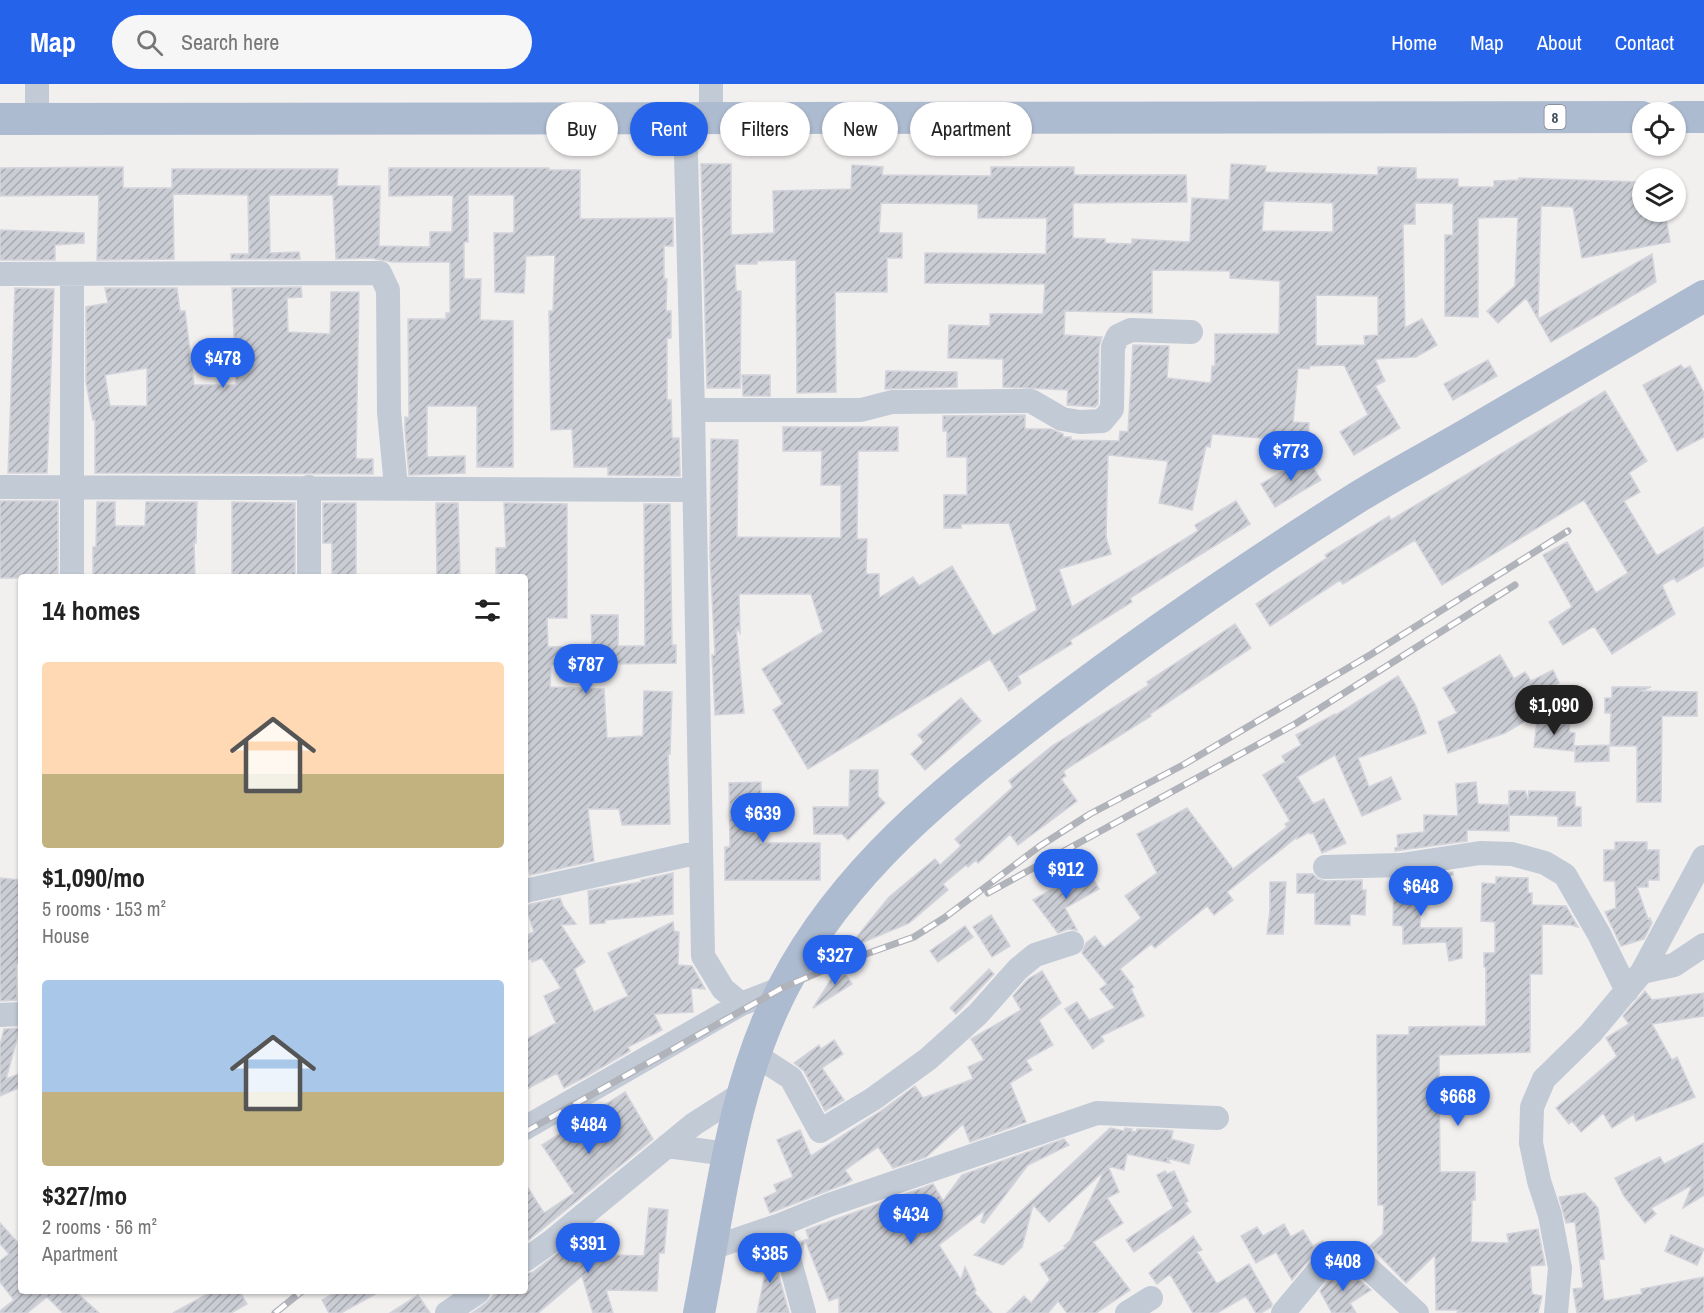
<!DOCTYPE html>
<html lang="en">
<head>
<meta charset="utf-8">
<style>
  :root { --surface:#fff; --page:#f6f6f6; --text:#222; --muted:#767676; --accent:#2563eb }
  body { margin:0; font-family:"Archivo Narrow",sans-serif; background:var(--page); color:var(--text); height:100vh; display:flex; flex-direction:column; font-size:22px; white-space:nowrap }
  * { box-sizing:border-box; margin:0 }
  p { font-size:20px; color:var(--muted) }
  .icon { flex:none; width:33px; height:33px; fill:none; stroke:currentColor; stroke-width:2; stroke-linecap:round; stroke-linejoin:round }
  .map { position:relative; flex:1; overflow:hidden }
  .sheet { position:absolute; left:18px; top:490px; width:510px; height:720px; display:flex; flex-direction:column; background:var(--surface); border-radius:6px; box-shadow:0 2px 4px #0004 }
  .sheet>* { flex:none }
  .hud { position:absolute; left:546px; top:18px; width:570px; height:54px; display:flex; gap:12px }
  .tools { position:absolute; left:1632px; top:18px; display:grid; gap:12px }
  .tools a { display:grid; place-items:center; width:54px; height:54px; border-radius:50%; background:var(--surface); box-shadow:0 2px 4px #0004; font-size:30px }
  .price { position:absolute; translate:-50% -51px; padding:0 14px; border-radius:21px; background:var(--accent); color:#fff; font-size:20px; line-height:39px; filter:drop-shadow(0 2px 3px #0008) }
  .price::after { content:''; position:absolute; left:50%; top:36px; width:18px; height:14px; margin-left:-9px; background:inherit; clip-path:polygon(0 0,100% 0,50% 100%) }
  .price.active { background:#222; color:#fff }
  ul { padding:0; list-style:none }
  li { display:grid; align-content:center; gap:12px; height:318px; padding:0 24px }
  li span { display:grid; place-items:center; height:186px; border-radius:6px; color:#555 }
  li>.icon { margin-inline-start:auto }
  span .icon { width:108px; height:108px; fill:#fffc; stroke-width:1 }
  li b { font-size:26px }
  h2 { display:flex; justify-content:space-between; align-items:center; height:72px; padding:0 24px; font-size:26px }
  .pill { padding:0 21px; border-radius:27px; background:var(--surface); box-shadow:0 2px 4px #0004; font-size:21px; line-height:54px }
  .pill.active { background:var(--accent); color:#fff }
  header { display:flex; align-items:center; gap:36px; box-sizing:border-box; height:84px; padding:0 30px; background:var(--accent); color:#fff }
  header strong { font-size:28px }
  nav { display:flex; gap:33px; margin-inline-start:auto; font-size:21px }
  .search { width:420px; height:54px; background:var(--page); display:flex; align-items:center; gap:15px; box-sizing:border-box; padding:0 21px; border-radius:33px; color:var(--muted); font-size:22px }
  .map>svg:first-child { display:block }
</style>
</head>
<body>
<header>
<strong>Map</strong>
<div class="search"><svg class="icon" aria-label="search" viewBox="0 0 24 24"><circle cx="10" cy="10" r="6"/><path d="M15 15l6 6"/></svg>Search here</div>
<nav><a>Home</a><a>Map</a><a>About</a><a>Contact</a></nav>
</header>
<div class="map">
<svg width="1704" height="1229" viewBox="0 0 1704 1229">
  <defs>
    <pattern id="building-hatch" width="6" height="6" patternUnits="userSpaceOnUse" patternTransform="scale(1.5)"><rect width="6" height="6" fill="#cbcdd5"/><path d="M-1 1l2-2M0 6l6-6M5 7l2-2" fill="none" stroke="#a7a9b0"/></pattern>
  </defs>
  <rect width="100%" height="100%" fill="#f2efef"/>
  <path fill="url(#building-hatch)" stroke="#d3d4db" stroke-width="1.5" fill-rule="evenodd" d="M701 80H731V151L774 149 773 107 851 105 852 81 883 83 882 91 991 92V83H1074V91H1186L1187 118 1073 119V154L1105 155V159L1132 160V155L1190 158 1192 114 1229 116 1231 80 1266 82 1265 88 1378 91V83L1416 84V95H1458V103H1494V97L1519 96V94L1640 98 1642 128H1665L1670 158 1582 174 1573 123 1541 122 1538 235 1526 214 1498 239 1487 227 1515 202 1518 133 1478 134V233L1445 232V151H1453V119H1415V140H1403L1405 244 1422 235 1437 261 1416 273 1375 275 1385 297 1375 302 1400 344 1354 371 1340 348 1368 331 1344 281 1310 282 1309 285 1298 284 1293 338 1309 339 1308 358 1212 350 1210 363 1206 362 1192 426 1159 419 1168 377 1108 371 1106 453 1111 470 1059 485 1072 523 1198 447 1195 441 1236 417 1250 440 1130 514 1132 518 1070 556 1072 560 1018 592 1021 599 1009 607 990 575 808 685 773 626 783 620 762 585 823 548 811 510H739L740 549 736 543 744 629 715 631 712 571H715L710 473 711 355 738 356 737 453 841 454V401H821L822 367H783V343H898V367H858L857 455H867L866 490H879V514L913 493 919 502 952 482 993 552 1037 526 1009 439 961 440V444H944V411H967V373H947V347H943V332L1025 331V345H1051L1063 350V353H1071V356L1119 357 1120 347 1128 348 1133 261 1169 262 1167 294 1211 299 1212 282H1215V250H1279L1280 197 1230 194V187L1152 186V229L1065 227 1064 251 1102 253 1099 263 1098 320 1095 323 1067 321 1068 306 1003 303V275L948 274 949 241 990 242V230H1043L1045 200 925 199V169L1046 170 1047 134H978V120L881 119 879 149H902V174H887V208H835L836 308 797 309 796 176 757 177V180H735L736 207H741L740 304H707ZM1264 117 1333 119V148L1262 147ZM1316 211 1378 212V251L1364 252 1365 261 1316 262Z
    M123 83V104H172V85H338L337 102H380L379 162 430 163V148H452L453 111 389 112V84H549V86H580V135L673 134V162H664V195H667L666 227H671V254H667V316H671L672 354H679L680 392 608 391V383H574L572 345 551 346 549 227H553L555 171 526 172 524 209 495 208 494 149H514V111H468V158H464V195H481L480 236 513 237V383H477V322H427V373L465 372V389L409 391 405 346V333L409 334 408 235H446V229H450V178H392L370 174 336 175 333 111H269L270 169 299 168 300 175H231V170H249L248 111 173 110 174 175 97 176 99 111 0 112V84Z
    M0 146 84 149V159L55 161V176H0Z
    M1652 170 1656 198 1551 258 1538 235Z
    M301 203 302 213 287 214 288 248 330 250 331 208H359L356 375H373V390L95 389V336H93L86 298V223L108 219 105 204H177L180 227H185L194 301H236L232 204ZM147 284V322H110L105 291Z
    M15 204 54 205 47 389H8Z
    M1488 276 1497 292 1453 316 1444 300Z
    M1681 281 1684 285 1690 282 1704 309V353L1677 367 1643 301Z
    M886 287 957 288V303L885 305Z
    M742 291H770V312H743Z
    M1605 307 1647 377 1629 389 1640 408 1624 417 1657 472 1704 443V482L1677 498 1674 494 1662 501 1675 530 1612 570 1594 542 1563 561 1549 538 1572 523 1543 471 1567 458 1596 509 1628 489 1584 416 1442 501 1415 456 1343 500 1340 496 1270 542 1256 520 1327 474 1325 471 1389 432 1391 436Z
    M1307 373 1321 396 1275 423 1261 400Z
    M0 417H58V494H0Z
    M97 418H115V442H145L146 418H197L196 459H194L195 494H93V463H96Z
    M232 418 295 419V494H232Z
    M323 419H356V494H332V459H323Z
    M436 419H458L460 494H437Z
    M504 419 567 420V534H547L548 563 592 562 591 531H618V562H645L644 420H670L672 561H676V579L551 581 550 603 604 605 607 654 643 652 644 607 672 608 670 670 668 669 670 740 622 741 619 725H588L594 777 530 791 525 774V751L529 750 525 732V493H496V464H506Z
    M1235 540 1251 564 1150 630 1151 632 1063 687 1066 692 1061 695 1077 717 1018 761 1010 750 978 779 976 776 968 783 966 781 943 800 948 806 909 839 847 865 889 813 935 775 940 781 961 762 955 755 1013 703 1009 697 1052 662 1149 601 1147 598Z
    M1500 571 1514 595 1525 588 1531 597 1553 586 1559 599 1525 616 1534 632 1505 649 1448 669 1438 638 1457 629 1443 604Z
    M1398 592 1415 620 1426 649 1358 674 1369 703 1391 693 1401 715 1362 732 1335 671 1297 693 1313 720 1324 715 1346 759 1322 769 1313 749 1310 750 1309 748 1297 755V753L1227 808 1233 816 1214 831 1207 822 1155 864 1151 860 1120 885 1134 903 1131 905 1144 932 1101 952 1104 957 1093 965 1065 925 1077 918 1089 936 1115 924 1100 905 1107 900 1082 869 1086 859 1095 852 1104 864 1141 834 1125 812 1157 789 1137 750 1187 724 1233 785 1287 743 1285 740 1290 737 1263 691 1285 678 1282 672 1301 661 1296 651 1335 630 1336 631Z
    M1612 603H1651L1641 607 1697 608V632H1662L1661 718H1637V662H1610L1611 629H1605V614H1612Z
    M961 614 981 637 925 686 911 670 924 658 918 651Z
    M1537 637 1570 640 1569 648 1575 649 1573 667 1534 663Z
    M1609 661V677L1575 678V662Z
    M850 686H878V712L885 719 848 756 842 750H814L813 723H849Z
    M761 698V759H820V796H725V763H730L729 699Z
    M1476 698 1478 720 1509 721V747L1467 746V757L1395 767V764L1398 763 1397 751 1424 748V731L1458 732 1456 700Z
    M1509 707H1525L1528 716 1529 707 1575 708V723H1581V742H1558V732L1509 731Z
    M1615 758H1647V766H1659V796H1648V803H1637L1648 835 1650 834 1652 839 1644 855 1621 862 1605 828 1616 824 1615 797H1604V766H1615Z
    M1088 785 1099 805 1065 824 1077 846 1068 845 1058 849 1033 816Z
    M1453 788V791L1421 795 1420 844H1462V874L1449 877 1446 858 1403 860V842L1393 841 1394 795Z
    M673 789V830L605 836V839L590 840 588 807 641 798V796Z
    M1297 790H1313L1318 795 1325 797 1362 796V806H1366L1365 831 1350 830V841L1315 840V809H1297Z
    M1496 793 1528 794V809H1532V821L1566 822 1578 843 1571 841 1542 840V890H1530V968L1439 971 1440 1088H1475V1116H1472L1471 1158 1509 1159 1507 1150 1538 1145 1545 1181 1530 1182 1532 1210 1542 1212 1538 1229H1457L1458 1226H1436L1435 1171 1406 1199 1370 1162 1383 1150 1384 1121H1378L1377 951H1409V943L1486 942V883H1484V869H1495V838L1481 837 1482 799 1496 800Z
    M0 794 21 796V880H16L17 916 0 917Z
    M1270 798H1286L1283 850H1267L1270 826Z
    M560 814 563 822 576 840 561 841 585 878 574 885 594 928 628 912 608 869 673 838 674 847 679 848 678 881 692 882 705 905 691 904 693 928 654 930 662 946 628 963 630 967 585 993 564 1004 557 989 525 1006V956L556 939 544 912 561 904 542 874 532 878 531 874 525 877V852L534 848 526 823 531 820Z
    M991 831 1010 862 992 873 973 843Z
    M965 842 973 853 938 878 930 867Z
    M840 881 852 900 813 924Z
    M989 885 994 890 956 930 950 924Z
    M1042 887 1061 919 1039 936 1053 961 1026 976 1032 986 1010 999 1026 1038 970 1058 963 1040 926 1073 893 1084 878 1063 845 1086 852 1096 845 1100 770 1129 764 1114 777 1108 774 1101 793 1093 777 1056 800 1046 811 1072 881 1027 915 1002 923 1014 973 995 968 983 984 976 971 955 1021 926 1013 912 1028 895Z
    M1645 907 1652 916 1704 909V932L1652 940 1672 976 1677 973 1695 1013 1636 1037 1634 1030 1612 1044 1603 1029 1581 1048 1572 1037 1569 1040 1556 1024 1617 972 1606 954 1629 940 1623 932Z
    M20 944 6 995 21 989V1003L0 1012V961L4 945Z
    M834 956 843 970 822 984 844 1016 825 1027 804 987 794 979 819 961 821 965Z
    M625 1008 653 1055 529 1156 525 1150V1099L544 1129 574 1109 542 1061Z
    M1110 1044 1124 1047 1125 1044 1132 1045 1131 1047 1136 1048 1137 1045 1168 1046 1173 1047 1171 1055 1194 1061 1189 1080 1167 1074 1170 1079 1127 1070 1124 1086 1108 1082 1119 1108 1107 1114 1123 1139 1093 1158 1130 1206 1096 1229H1067L1058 1217 1048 1229H1007L1024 1212 1031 1219 1050 1196 1040 1180 1066 1164 1064 1162 1070 1157 1104 1087 1049 1138 1033 1121 1022 1163 1003 1181 974 1171Z
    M1064 1055 1069 1061 1028 1081 984 1139 981 1138 985 1126 939 1161 961 1196 965 1183 976 1206 974 1208 992 1229H839V1213L829 1217 805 1156 802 1169 799 1158 809 1155 806 1146 933 1100 943 1117 962 1091Z
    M1704 1059V1111L1683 1124 1692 1101 1651 1124 1656 1130 1645 1139 1624 1112 1615 1094 1660 1073 1664 1080Z
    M1165 1087 1167 1090 1174 1087 1188 1117 1185 1119 1191 1128 1134 1168 1126 1156 1173 1124 1157 1091Z
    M1585 1109 1598 1124 1604 1175H1599L1604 1217 1642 1210 1641 1205 1704 1193V1229H1577L1573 1205 1583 1204 1575 1138 1566 1139 1559 1113Z
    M649 1124 668 1126 664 1169H659L657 1207 606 1206 613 1229H593L582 1192 538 1229H472L486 1219 497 1208H525V1190L533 1188 586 1147 592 1170 644 1172Z
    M0 1139 20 1161 21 1160V1208H76L99 1229H63L47 1213 27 1229H0V1227L14 1216 0 1198V1177L9 1170 0 1160Z
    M1284 1140 1291 1153 1303 1146 1313 1162 1323 1157 1325 1161 1317 1166 1292 1196 1276 1168 1256 1179 1241 1152 1257 1143 1263 1152Z
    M1671 1151 1704 1165 1697 1181 1665 1167Z
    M1193 1152 1202 1166 1197 1168 1217 1200 1249 1180 1272 1220 1271 1223 1261 1229H1256L1246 1212 1217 1229H1193L1170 1190 1157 1200 1149 1189Z
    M770 1159 789 1229H757L765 1190 756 1189 759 1163Z
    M1345 1184 1371 1206 1350 1219 1356 1229H1332L1320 1207 1336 1187Z
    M211 1208H240L247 1220 231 1229H173Z
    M336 1208H379L341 1229H329L322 1216Z
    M418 1211 430 1229H390Z"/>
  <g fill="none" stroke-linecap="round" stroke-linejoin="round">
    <path stroke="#c2cad5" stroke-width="24" d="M37 0V35
      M685 35 693 326 703 872 723 905 741 920
      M711 35V0
      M0 190 380 189 388 206 389 328 396 403
      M72 191V494
      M693 326H861L892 318 1031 317 1062 335 1080 338 1102 337 1112 325 1113 263 1118 252 1131 246 1191 248
      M0 403 694 406
      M309 403V494
      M1325 783 1401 781 1480 769 1512 770 1545 779 1565 791 1599 850 1627 907
      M525 807 700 768
      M1642 888 1674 881 1704 861
      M0 931 21 930
      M754 970 791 994 820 1047 873 1015 928 975 978 930 1018 885 1035 871 1072 859
      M525 1044 741 920 782 904
      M667 1062 728 1070
      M780 1141 804 1229
      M712 1164 780 1141 829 1121 1097 1029 1217 1034
      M525 1176 552 1157 694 1040 741 1010
      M447 1229 478 1208
      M1127 1229 1151 1214
      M1283 1229 1328 1175 1344 1170 1354 1171 1417 1229
      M1556 1229 1560 1184 1550 1131 1539 1097 1531 1059 1532 1023 1544 995 1591 949 1642 888 1704 773"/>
    <path stroke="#adbbd0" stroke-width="32" d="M1676 33H1704
      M0 35 1642 33
      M699 1229C721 1118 731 1004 784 902 844 786 946 705 1048 627 1148 551 1252 480 1358 413 1397 389 1437 368 1476 345 1552 301 1628 257 1704 212"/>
    <g stroke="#b1b3ba" stroke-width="7">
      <path id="rail" d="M988 809 1295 640 1515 501
        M525 1048 782 904 838 880 914 853 944 834 1040 762 1090 730 1183 681 1370 571 1568 447
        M275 1229 301 1208"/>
    </g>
    <use href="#rail" stroke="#fff" stroke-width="4.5" stroke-dasharray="14" stroke-linecap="butt"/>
  </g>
  <g text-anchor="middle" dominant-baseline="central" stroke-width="5" stroke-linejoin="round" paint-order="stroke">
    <rect fill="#fff" stroke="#7e848e" stroke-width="1.5" x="1544.5" y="21" width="21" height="24" rx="4.5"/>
    <g font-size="15" font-weight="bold" fill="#46505e">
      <text x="1555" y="33">8</text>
    </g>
  </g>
</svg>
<div class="tools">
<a><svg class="icon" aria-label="locate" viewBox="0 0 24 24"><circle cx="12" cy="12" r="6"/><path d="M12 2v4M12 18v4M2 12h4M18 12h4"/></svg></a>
<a><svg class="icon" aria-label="layers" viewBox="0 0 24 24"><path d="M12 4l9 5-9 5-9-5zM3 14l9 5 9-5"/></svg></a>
</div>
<b class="price" style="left:223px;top:305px">$478</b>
<b class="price" style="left:1291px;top:398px">$773</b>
<b class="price" style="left:586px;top:611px">$787</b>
<b class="price active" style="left:1554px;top:652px">$1,090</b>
<b class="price" style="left:763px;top:760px">$639</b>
<b class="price" style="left:1066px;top:816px">$912</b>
<b class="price" style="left:1421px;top:833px">$648</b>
<b class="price" style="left:835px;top:902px">$327</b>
<b class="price" style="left:1458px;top:1043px">$668</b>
<b class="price" style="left:589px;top:1071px">$484</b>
<b class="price" style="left:911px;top:1161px">$434</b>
<b class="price" style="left:588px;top:1190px">$391</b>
<b class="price" style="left:770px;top:1200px">$385</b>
<b class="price" style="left:1343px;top:1208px">$408</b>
<div class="hud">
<a class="pill">Buy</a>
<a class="pill active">Rent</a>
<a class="pill">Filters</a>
<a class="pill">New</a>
<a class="pill">Apartment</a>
</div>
<section class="sheet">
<h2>14 homes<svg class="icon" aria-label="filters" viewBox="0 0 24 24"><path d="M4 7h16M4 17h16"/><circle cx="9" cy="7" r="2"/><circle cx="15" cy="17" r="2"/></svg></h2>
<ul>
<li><span style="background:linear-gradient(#ffd9b3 60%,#c2b280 0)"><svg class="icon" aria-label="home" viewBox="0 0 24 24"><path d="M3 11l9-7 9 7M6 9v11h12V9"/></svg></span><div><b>$1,090/mo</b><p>5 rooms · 153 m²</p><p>House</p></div></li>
<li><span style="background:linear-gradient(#a9c7e8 60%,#c2b280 0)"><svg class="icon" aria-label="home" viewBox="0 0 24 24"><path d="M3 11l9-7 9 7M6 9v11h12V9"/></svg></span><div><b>$327/mo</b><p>2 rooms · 56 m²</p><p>Apartment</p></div></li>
</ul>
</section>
</div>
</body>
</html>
